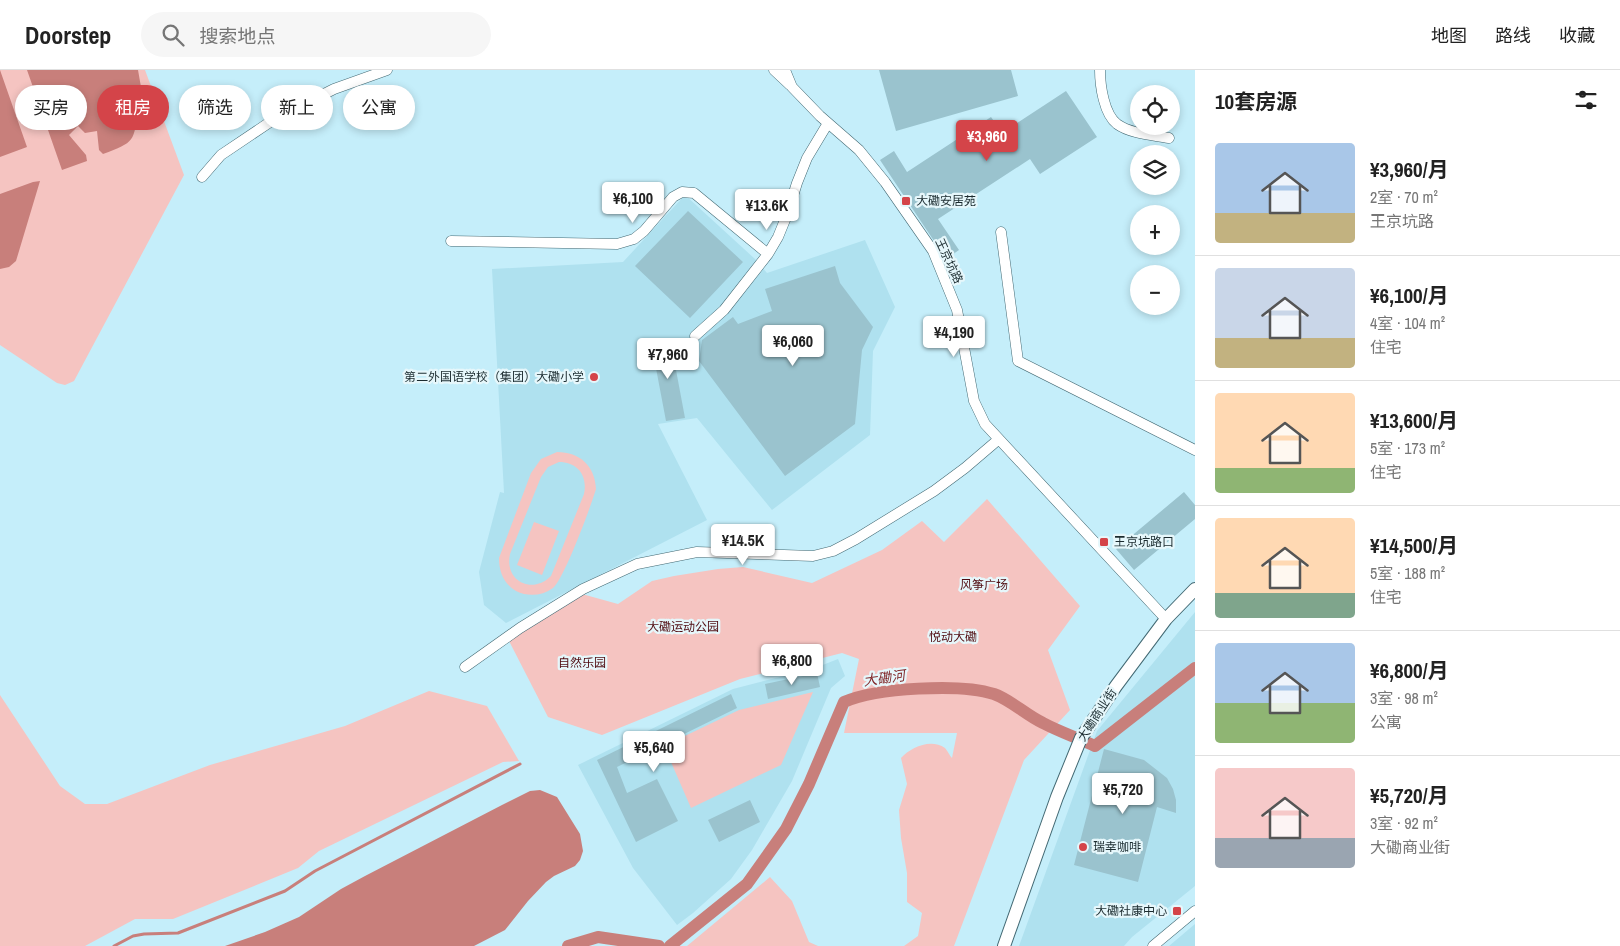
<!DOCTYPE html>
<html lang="zh">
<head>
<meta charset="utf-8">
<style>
  :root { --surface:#fff; --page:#f6f6f6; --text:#222; --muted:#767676; --line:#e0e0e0; --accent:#d44449 }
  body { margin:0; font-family:"Archivo Narrow","Noto Sans SC",sans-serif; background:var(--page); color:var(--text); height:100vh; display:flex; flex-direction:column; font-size:19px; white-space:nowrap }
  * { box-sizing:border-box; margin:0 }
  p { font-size:16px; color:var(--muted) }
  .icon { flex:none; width:28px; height:28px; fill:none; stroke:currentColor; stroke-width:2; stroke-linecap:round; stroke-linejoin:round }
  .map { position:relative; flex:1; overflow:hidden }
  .panel { display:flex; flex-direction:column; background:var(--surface); width:425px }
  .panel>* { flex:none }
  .hud { position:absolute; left:15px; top:15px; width:475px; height:45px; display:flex; gap:10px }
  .fabs { position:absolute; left:1130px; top:15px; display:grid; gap:10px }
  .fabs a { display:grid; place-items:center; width:50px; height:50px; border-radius:50%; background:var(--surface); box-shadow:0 2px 8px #0003; font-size:25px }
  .price { position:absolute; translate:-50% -42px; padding:0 11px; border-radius:5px; background:#fff; color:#222; font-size:16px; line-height:32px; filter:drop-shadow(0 1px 2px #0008) }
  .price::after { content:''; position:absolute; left:50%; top:30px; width:15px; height:11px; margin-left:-8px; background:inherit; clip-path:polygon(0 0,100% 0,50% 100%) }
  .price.selected { background:var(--accent); color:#fff }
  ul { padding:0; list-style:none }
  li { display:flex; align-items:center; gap:15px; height:125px; padding:0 20px }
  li+li { border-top:1px solid var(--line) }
  li span { display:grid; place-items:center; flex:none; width:140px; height:100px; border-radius:5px; color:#555 }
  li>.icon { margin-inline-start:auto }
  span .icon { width:60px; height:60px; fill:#fffc; stroke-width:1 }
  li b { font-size:21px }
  h2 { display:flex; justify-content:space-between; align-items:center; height:60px; padding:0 20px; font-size:21px }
  .pill { padding:0 18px; border-radius:22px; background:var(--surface); box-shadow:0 2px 8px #0003; font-size:18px; line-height:45px }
  .pill.selected { background:var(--accent); color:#fff }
  header { display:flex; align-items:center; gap:30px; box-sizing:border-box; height:70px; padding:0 25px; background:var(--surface); border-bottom:1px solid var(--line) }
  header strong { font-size:24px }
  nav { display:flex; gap:28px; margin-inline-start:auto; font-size:18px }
  .search { width:350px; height:45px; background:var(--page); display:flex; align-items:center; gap:12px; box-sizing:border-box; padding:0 18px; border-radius:28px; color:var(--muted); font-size:19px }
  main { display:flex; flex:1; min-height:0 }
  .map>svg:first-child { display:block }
</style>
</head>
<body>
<header>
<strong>Doorstep</strong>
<div class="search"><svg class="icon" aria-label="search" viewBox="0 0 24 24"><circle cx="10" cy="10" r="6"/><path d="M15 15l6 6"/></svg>搜索地点</div>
<nav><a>地图</a><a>路线</a><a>收藏</a></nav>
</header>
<main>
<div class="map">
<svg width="1195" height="876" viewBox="0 0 1195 876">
  <rect width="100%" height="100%" fill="#c5eefa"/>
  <path fill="#afe1ef" d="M685 125 755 189 767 203 865 170 895 237 873 281 870 365 772 440 697 348 658 354 707 450 506 553 484 535 479 502 500 422 504 423 492 199 623 192Z
    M1195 542V816L1132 867 1124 876H1019L1097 661Z
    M838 589 845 606 831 618 792 711 752 780 731 809 693 843 677 855 633 798 578 695 733 619 815 598Z
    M1195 854V876H1169Z"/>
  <path fill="#f5c4c1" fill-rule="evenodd" d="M0 0H145L184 105 74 311 65 315 57 313 0 275Z
    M557 382C580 382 595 396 596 419 591 436 564 509 553 518 542 526 528 527 516 521 504 514 499 502 499 488L531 403 541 389ZM559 392C577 392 588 405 584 424L551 506C532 525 504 511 510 484L541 407 548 397Z
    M987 429 1080 536 1048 580 1070 640 1024 690 954 876H904L918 866 922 843 907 832V803L901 768 899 740 907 714 901 688C911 677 931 668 945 678 947 680 950 686 952 688L957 663H844L859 589 842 583 740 609 602 665 548 647 508 569 582 524 618 534 652 511 674 506 718 499 743 497 812 513 882 480 922 451 944 472Z
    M534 452 559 461 542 505 517 495Z
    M429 621 487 636 519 691 503 692 319 781 298 798 173 849H135L85 876H0V625L60 716 85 734H107L210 695 345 656Z
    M813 622 781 695 691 738 664 676 739 640Z
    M770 807 792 831 809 872 818 876H687Z"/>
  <path fill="#c87f7b" d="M0 0 27 77 0 87Z
    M27 0H138L141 17 140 24 118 19 115 31 106 34 109 45 138 38C134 72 135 72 103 84L99 80 97 61 85 63 78 56 69 65 86 85 87 91 62 100Z
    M40 111 16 191 9 197 0 199V124L33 112Z
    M540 720 557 727 580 764 583 781 580 790 575 796 554 806 546 812 528 831 505 860 474 876H225L265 862 299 847 341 819 365 806 502 735 530 721Z"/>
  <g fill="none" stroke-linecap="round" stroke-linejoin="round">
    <path stroke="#c87f7b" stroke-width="3" d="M114 876 133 866 144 864 178 863 285 821 315 801 520 694"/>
    <path stroke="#c87f7b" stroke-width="12" d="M568 876 598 867 659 876
      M670 876 747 814 786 759 809 714 844 632C876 618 960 613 994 624 1011 630 1026 645 1043 653 1060 662 1078 668 1095 676L1195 598"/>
  </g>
  <path fill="#9ac3ce" d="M879 0H1011L1018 26 896 61Z
    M1066 21 1097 67 1040 104 1030 89 938 149 959 180 946 189 880 90 894 81 907 102 991 47 1002 63Z
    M688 141 743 192 690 248 635 196Z
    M835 196 840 213 873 257 862 280 855 354 785 406 699 291 702 270 733 247 738 254 772 241 765 219Z
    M670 268 685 348 666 351 651 272Z
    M1184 422 1195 435V449L1134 500 1116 479Z
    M817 603 820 617 768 629 765 614Z
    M731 624 737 638 617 697 627 723 657 709 678 751 636 772 597 690Z
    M1104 679 1144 690 1167 708 1173 719 1176 730V743L1157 737 1138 812 1074 795Z
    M750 730 760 752 719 772 708 750Z"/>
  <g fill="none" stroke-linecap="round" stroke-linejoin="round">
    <g stroke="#436973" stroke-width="11">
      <path id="minor" d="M774 0 790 15
        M785 0 792 17 820 46 859 80 885 112 933 181 957 240 974 331 985 354 1166 549
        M1100 0C1100 16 1104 44 1117 54 1131 64 1153 65 1169 68
        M202 107 221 85 273 50 334 19 387 0
        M1001 162 1018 291 1195 380
        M451 171 617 174 634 169 644 161 673 127 682 122 694 123 768 184
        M695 266 724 240 768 184 778 167 787 145 797 113 807 88 828 53
        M465 597 520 558 583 519 637 494 697 482 813 486 833 481 856 469 934 421 965 398 999 369
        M1153 876 1195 841"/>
    </g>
    <g stroke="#436973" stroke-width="14">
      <path id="tertiary" d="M1004 876 1057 727 1081 668 1116 616 1166 549 1195 519"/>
    </g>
    <use href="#minor" stroke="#fff" stroke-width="10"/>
    <use href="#tertiary" stroke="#fff" stroke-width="12"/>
  </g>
  <g fill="#d44449" stroke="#e6f7fb" stroke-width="2">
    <rect x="901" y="126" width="10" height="10" rx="2.5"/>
    <circle cx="594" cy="307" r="5"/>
    <rect x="1099" y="467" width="10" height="10" rx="2.5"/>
    <circle cx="1083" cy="777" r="5"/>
    <rect x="1172" y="836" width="10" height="10" rx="2.5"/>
  </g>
  <g text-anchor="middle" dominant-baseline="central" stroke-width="4.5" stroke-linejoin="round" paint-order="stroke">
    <g font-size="12" fill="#1b2b2f" stroke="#e6f7fb" text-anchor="start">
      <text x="916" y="131">大磡安居苑</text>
      <text x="584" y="307" text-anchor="end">第二外国语学校（集团）大磡小学</text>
      <text x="1114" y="472">王京坑路口</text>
      <text x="1093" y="777">瑞幸咖啡</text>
      <text x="1167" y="841" text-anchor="end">大磡社康中心</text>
    </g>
    <g font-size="12" fill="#1b2b2f" stroke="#e6f7fb">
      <text transform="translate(949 191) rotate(65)">王京坑路</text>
      <text transform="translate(1097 645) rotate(-57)">大磡商业街</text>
    </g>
    <g font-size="12" fill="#510d12" stroke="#e6f7fb">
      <text x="984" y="515">风筝广场</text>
      <text x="683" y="557">大磡运动公园</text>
      <text x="953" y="567">悦动大磡</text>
      <text x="582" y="593">自然乐园</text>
    </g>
    <g font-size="14" font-style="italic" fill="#81282a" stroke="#e6f7fb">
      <text transform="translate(884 608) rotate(-8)">大磡河</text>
    </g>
  </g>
</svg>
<div class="fabs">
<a><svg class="icon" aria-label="locate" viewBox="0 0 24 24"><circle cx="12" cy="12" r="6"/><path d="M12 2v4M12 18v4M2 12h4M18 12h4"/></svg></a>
<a><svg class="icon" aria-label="layers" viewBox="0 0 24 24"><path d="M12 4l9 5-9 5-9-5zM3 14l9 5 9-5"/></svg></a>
<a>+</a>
<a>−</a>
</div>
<b class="price selected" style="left:987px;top:92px">¥3,960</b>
<b class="price" style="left:633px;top:154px">¥6,100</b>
<b class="price" style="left:767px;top:161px">¥13.6K</b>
<b class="price" style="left:954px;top:288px">¥4,190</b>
<b class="price" style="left:793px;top:297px">¥6,060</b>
<b class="price" style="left:668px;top:310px">¥7,960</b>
<b class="price" style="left:743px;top:496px">¥14.5K</b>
<b class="price" style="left:792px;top:616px">¥6,800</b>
<b class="price" style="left:654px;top:703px">¥5,640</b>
<b class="price" style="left:1123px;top:745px">¥5,720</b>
<div class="hud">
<a class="pill">买房</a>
<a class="pill selected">租房</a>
<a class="pill">筛选</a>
<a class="pill">新上</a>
<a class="pill">公寓</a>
</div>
</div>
<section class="panel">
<h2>10套房源<svg class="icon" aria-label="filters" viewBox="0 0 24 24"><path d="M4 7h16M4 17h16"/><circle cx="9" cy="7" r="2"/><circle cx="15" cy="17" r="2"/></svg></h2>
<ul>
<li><span style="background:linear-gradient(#a9c7e8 70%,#c2b280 0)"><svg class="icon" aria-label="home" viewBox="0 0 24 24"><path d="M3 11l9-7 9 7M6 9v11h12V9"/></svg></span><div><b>¥3,960/月</b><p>2室 · 70 m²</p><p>王京坑路</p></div></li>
<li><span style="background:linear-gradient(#c9d6e8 70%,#c2b280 0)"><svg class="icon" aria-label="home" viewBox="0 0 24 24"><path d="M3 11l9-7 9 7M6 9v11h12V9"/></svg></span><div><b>¥6,100/月</b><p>4室 · 104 m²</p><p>住宅</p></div></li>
<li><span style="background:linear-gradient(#ffd9b3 75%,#8fb573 0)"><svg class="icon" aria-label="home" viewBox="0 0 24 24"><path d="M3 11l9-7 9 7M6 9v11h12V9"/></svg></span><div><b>¥13,600/月</b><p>5室 · 173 m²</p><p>住宅</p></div></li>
<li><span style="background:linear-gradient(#ffd9b3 75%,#7fa58c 0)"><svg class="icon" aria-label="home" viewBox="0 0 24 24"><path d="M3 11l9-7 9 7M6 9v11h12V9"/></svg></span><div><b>¥14,500/月</b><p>5室 · 188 m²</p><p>住宅</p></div></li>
<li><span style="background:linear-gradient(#a9c7e8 60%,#8fb573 0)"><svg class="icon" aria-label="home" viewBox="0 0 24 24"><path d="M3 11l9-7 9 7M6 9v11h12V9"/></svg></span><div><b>¥6,800/月</b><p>3室 · 98 m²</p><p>公寓</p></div></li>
<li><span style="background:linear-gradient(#f6c9c9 70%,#9aa5b1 0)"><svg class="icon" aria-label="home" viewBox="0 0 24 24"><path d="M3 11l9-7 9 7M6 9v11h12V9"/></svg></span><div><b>¥5,720/月</b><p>3室 · 92 m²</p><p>大磡商业街</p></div></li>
</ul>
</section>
</main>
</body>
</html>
